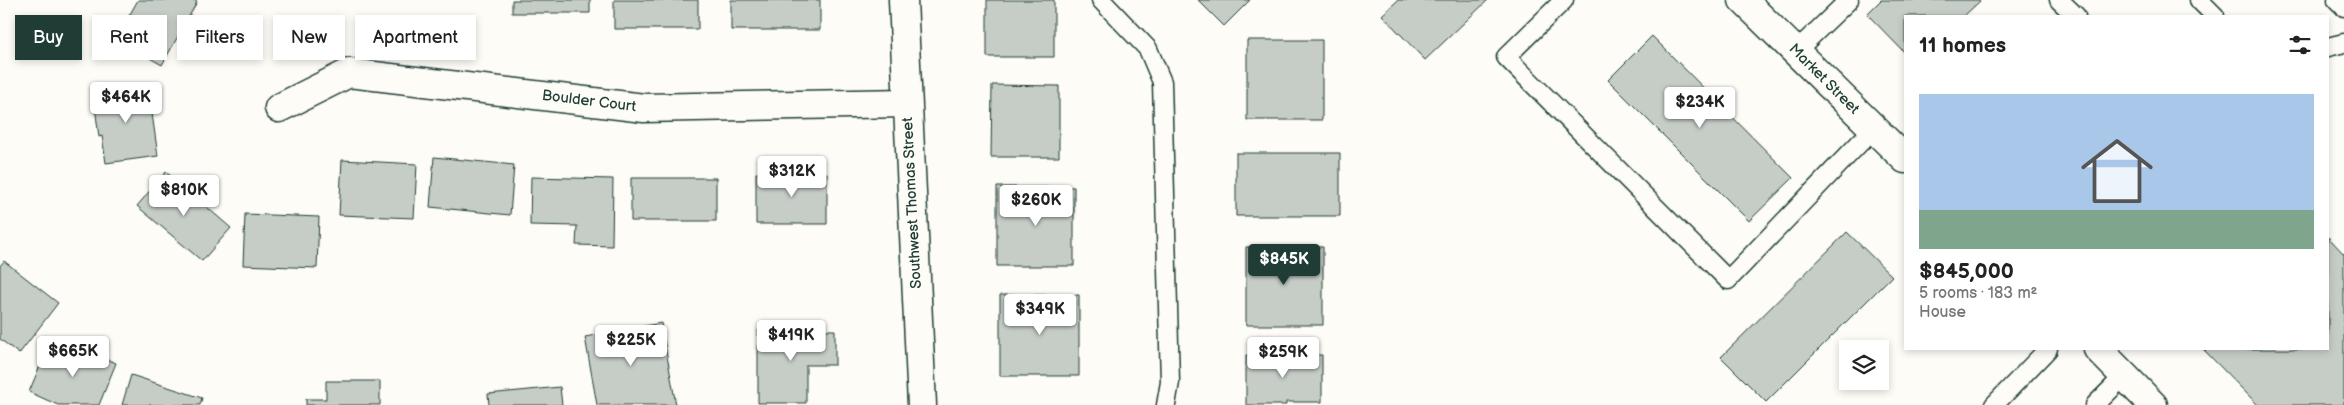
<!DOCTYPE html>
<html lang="en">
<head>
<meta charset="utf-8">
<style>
  :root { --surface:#fff; --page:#f2f2f2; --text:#222; --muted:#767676; --line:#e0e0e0; --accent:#1f3d34 }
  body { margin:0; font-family:"Balsamiq Sans",sans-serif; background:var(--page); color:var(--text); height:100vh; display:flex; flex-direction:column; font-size:19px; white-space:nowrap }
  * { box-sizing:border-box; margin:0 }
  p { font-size:16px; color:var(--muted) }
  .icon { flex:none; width:28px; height:28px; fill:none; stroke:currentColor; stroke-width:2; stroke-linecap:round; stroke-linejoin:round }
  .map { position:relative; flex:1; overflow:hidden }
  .panel { position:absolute; left:1904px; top:15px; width:425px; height:335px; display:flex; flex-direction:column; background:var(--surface); border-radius:0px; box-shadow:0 2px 8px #0003 }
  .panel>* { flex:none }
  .top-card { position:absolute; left:15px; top:15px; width:475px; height:45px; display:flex; gap:10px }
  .controls { position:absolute; left:1839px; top:340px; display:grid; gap:10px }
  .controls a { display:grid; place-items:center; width:50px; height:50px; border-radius:0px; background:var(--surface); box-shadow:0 2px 8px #0003; font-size:25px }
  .price { position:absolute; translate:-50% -42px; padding:0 11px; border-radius:5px; background:#fff; color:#222; font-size:16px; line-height:32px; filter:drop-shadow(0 1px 2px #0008) }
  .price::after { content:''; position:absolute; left:50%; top:30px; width:15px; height:11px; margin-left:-8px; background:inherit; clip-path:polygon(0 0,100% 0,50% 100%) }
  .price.selected { background:var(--accent); color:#fff }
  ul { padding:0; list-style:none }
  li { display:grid; align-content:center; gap:10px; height:265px; padding:0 15px }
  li+li { border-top:1px solid var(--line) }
  li span { display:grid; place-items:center; height:155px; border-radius:0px; color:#555 }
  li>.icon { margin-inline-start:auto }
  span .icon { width:90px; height:90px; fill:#fffc; stroke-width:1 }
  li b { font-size:21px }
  h2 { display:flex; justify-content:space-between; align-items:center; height:60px; padding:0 15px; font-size:21px }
  .pill { padding:0 18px; border-radius:0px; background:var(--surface); box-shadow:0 2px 8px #0003; font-size:18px; line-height:45px }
  .pill.selected { background:var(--accent); color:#fff }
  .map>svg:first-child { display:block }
</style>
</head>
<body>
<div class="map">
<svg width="2344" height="405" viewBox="0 0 2344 405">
  <rect width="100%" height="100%" fill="#fdfcf7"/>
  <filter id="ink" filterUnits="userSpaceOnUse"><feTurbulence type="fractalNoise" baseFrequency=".02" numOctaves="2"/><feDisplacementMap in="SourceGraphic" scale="10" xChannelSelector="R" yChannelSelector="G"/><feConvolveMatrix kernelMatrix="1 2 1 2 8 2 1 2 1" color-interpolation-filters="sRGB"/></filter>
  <g filter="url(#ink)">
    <path fill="#c6cdc7" stroke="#1f3d34" d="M138 0H194L197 2 162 65 116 39Z
      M512 0H590V13H512Z
      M614 0H698V29H614Z
      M731 0H820V30H731Z
      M987 0H1054V57H987Z
      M1198 0H1250L1224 26Z
      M1398 0H1488L1425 60 1382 15Z
      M1881 0H1979L1980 1 1964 16H1905V53L1867 14Z
      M1652 36 1793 178 1749 221 1608 80Z
      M1247 40H1322V120H1247Z
      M148 85 158 156 106 163 102 136 99 137 93 92Z
      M992 85 1059 86V157H991Z
      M1236 153H1340V216H1236Z
      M434 157 514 165 510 215 430 207Z
      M342 160 417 164 414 218 339 215Z
      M166 172 231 228 202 261 137 206Z
      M756 173H827V224H756Z
      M531 177 613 179 612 246 576 245 577 226 530 225Z
      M631 178H716V221H631Z
      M997 187H1074V266H997Z
      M245 214 319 217 317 268 243 265Z
      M1847 232 1892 276 1766 402 1721 357Z
      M2328 237 2344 254V405H2258L2203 349H2328Z
      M1246 247H1323V325H1246Z
      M4 261 58 303 19 354 0 339V266Z
      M1000 295H1079V376H1000Z
      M661 323 676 405H597L585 337Z
      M758 330H835V365H806V403H758Z
      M66 342 116 363 99 405H58L29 392 45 354 59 360Z
      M1246 355H1322V402H1286V405H1246Z
      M131 375 202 398 200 405H122Z
      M326 381H380V405H306V399H326Z
      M560 387 562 405H489L488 394Z"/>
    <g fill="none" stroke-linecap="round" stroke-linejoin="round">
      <g stroke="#1f3d34" stroke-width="21">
        <path id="service" d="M1101 0 1148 49 1162 82 1170 382 1166 405
          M1564 0 1506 57 1728 280 1873 129
          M2059 0 2076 16
          M2199 0 2215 16
          M2337 0 2344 7
          M2328 47 2344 43
          M1796 51 1849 0
          M1994 405 2048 349
          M2095 405 2124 376"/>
      </g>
      <g stroke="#1f3d34" stroke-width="31">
        <path id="minor" d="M1743 0 1905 159
          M279 108 349 73 644 108 907 103
          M2098 349 2153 405"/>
      </g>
      <g stroke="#1f3d34" stroke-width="31">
        <path id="tertiary" d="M903 0 922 405"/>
      </g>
      <use href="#service" stroke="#fdfcf7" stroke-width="18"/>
      <use href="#minor" stroke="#fdfcf7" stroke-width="28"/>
      <use href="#tertiary" stroke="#fdfcf7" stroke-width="28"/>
    </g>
  </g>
  <g text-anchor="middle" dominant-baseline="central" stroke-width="5" stroke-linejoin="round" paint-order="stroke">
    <g font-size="15" fill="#1f3d34" stroke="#fdfcf7">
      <text transform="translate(1824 79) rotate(45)">Market Street</text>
      <text transform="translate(589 101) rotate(7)">Boulder Court</text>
      <text transform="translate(912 203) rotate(-93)">Southwest Thomas Street</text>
    </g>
  </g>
</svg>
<div class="controls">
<a><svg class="icon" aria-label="layers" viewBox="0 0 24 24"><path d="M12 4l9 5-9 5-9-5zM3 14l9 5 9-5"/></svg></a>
</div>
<b class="price" style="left:126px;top:124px">$464K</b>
<b class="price" style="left:1700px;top:129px">$234K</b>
<b class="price" style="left:792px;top:198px">$312K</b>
<b class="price" style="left:184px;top:217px">$810K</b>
<b class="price" style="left:1036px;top:227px">$260K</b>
<b class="price selected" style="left:1284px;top:286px">$845K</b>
<b class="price" style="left:1040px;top:336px">$349K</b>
<b class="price" style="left:791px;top:362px">$419K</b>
<b class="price" style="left:631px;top:367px">$225K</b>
<b class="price" style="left:73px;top:378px">$665K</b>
<b class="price" style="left:1283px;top:379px">$259K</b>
<div class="top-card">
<a class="pill selected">Buy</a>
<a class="pill">Rent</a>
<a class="pill">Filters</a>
<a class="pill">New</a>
<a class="pill">Apartment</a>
</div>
<section class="panel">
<h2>11 homes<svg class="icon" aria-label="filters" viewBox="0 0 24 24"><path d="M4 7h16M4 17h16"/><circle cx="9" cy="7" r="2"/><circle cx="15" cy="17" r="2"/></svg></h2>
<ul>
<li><span style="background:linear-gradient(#a9c7e8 75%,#7fa58c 0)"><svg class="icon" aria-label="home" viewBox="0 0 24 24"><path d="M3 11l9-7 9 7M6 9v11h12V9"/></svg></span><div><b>$845,000</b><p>5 rooms · 183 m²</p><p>House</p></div></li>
</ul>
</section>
</div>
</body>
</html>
